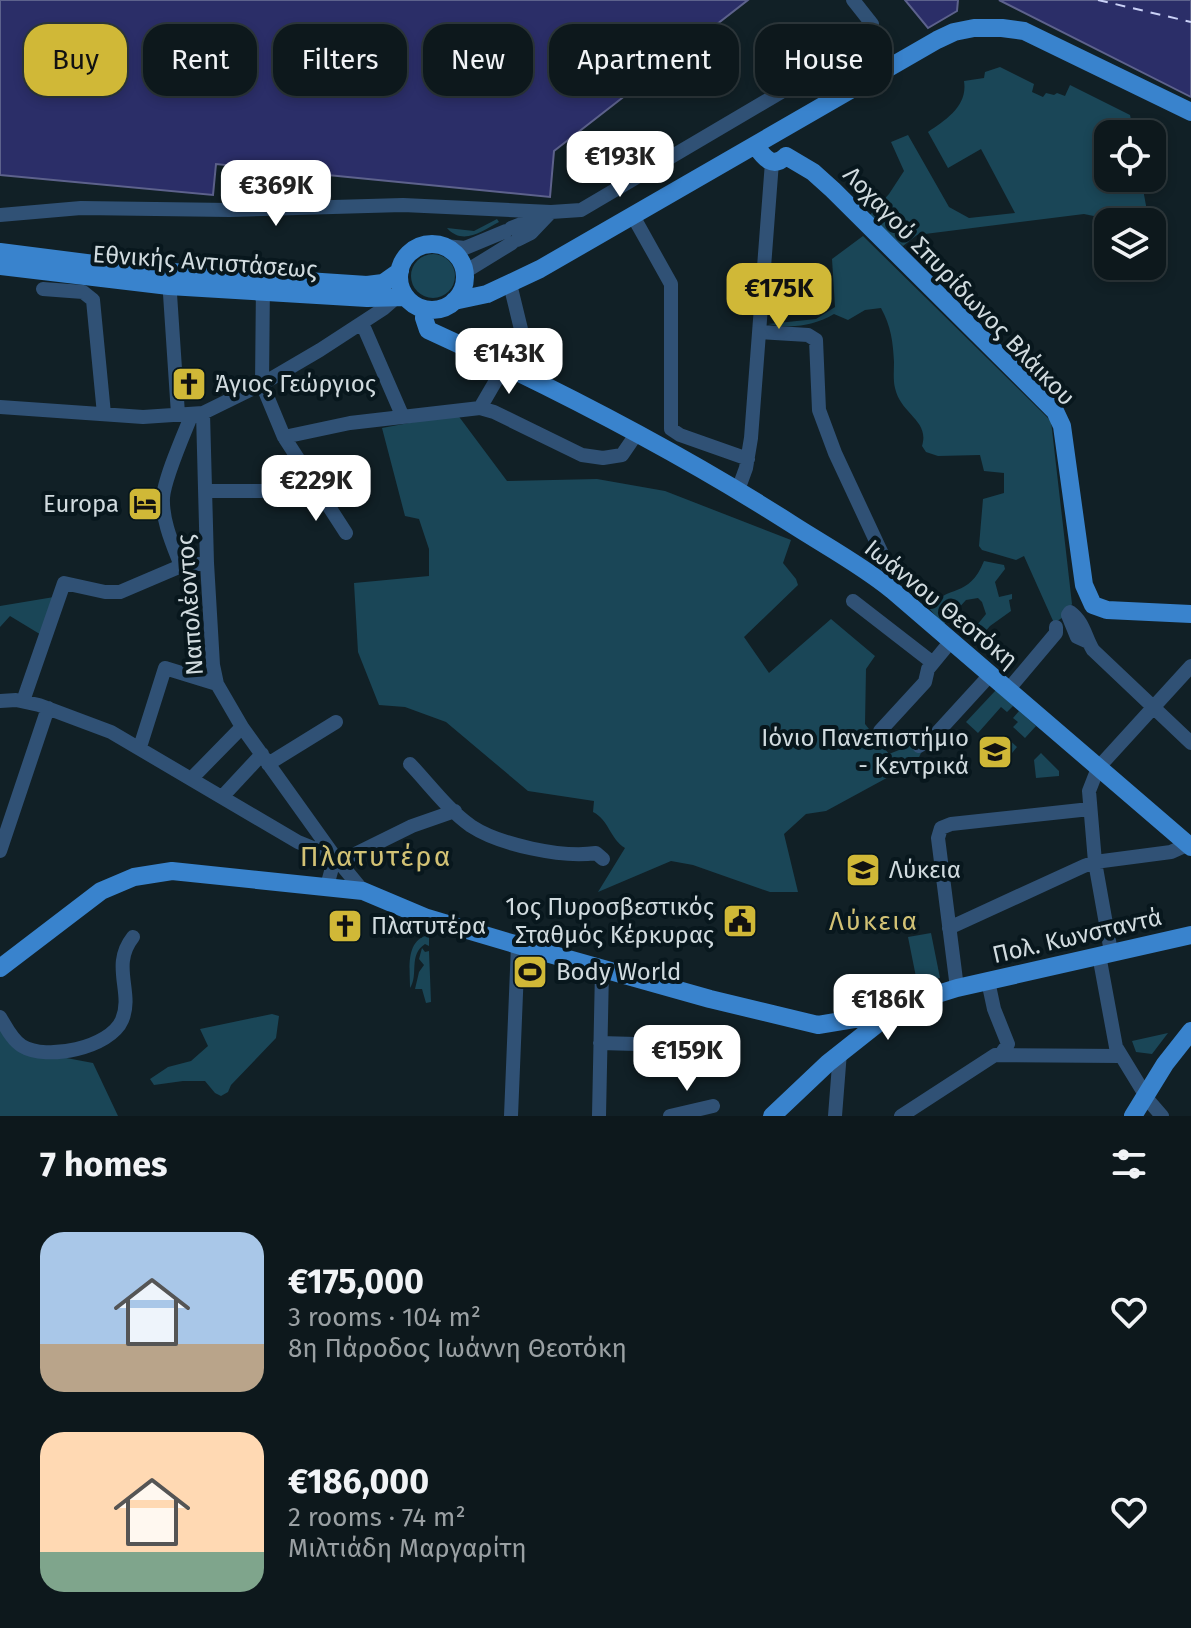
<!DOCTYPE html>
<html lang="en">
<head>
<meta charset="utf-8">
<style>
  :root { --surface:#0d181c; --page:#162125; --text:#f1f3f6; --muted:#9aa0a3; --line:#2d373b; --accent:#d0b837 }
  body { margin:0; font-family:"Fira Sans",sans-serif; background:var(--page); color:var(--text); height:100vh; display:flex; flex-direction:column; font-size:30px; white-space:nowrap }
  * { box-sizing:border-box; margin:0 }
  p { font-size:26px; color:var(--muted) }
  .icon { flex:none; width:44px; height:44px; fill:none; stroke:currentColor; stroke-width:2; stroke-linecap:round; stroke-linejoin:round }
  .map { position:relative; height:1116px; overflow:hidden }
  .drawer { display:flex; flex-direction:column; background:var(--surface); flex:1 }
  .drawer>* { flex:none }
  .top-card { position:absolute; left:24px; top:24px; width:1144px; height:72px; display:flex; gap:16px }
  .tools { position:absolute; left:1094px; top:120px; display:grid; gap:16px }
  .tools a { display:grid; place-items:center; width:72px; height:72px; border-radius:16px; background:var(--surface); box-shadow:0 4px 12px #0003,0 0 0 2px var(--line); font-size:40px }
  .price { position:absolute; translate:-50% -68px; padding:0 18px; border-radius:16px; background:#fff; color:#222; font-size:26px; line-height:52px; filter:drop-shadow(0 2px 4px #0008) }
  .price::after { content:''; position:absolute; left:50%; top:48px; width:24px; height:18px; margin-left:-12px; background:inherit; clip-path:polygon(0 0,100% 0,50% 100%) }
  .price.selected { background:var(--accent); color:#111 }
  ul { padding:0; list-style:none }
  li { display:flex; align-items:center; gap:24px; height:200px; padding:0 40px }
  li span { display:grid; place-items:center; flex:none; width:224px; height:160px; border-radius:24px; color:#555 }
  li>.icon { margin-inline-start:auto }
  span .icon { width:96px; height:96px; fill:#fffc; stroke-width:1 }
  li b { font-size:34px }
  h2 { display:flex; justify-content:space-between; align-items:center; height:96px; padding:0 40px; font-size:34px }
  .chip { padding:0 28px; border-radius:24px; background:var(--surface); box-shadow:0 4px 12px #0003,0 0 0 2px var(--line); font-size:28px; line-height:72px }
  .chip.selected { background:var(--accent); color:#111 }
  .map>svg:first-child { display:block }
</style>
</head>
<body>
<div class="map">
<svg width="1191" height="1116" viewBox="0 0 1191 1116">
  <rect width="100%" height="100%" fill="#112026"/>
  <path fill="#1a4657" d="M1000 67 1034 84 1032 92 1043 97 1046 93 1054 95 1057 93 1065 96 1070 85 1130 115 1134 134H1108V178H1141L1149 222H1123L1084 214 917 235 903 246 869 216 889 194 904 171 891 142 908 135 949 207 969 218 1015 213 981 149 948 168 928 132C946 120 968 106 964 81L984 78 985 72Z
    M497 219 499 222C482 231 463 246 447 228L474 231Z
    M863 236 1051 421 1072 604 1065 616 1054 623 1024 556 1016 560 982 550 979 546 983 499 1004 493V473L984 471 980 455 938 456 926 452 922 446C930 420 901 415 895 388 893 380 894 370 894 362 893 342 891 326 881 308L865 310 848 320 834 314C813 326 792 329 768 324L816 319 835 307 832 259Z
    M411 276a22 22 0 1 1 44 0a22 22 0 1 1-44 0Z
    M457 414 507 481 597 479 665 491 791 540 783 563 796 579 798 585 744 637 769 673 831 619 875 656 866 669 865 724 889 754 914 744 921 753 912 772 894 774 826 811 806 814 784 834 798 892H770L693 865 671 861 598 892 625 848C610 839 609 820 593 812L594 801 528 791 446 722 405 707 379 705 358 652 354 583 429 576V549L419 519 405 516 382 428Z
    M984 561 1004 565 1005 569 995 582 999 597 1012 594V599L1009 600 1011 611 990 626 978 640 969 635 986 614 982 602 978 598 966 600 943 625 929 608C947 584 969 599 984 561Z
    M54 597 43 636 10 616 0 627V606Z
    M996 690 1013 706 1007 712 1001 707 978 733 966 722Z
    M1019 711 1036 726 1025 738 1013 727 1018 722 1013 718Z
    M1005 736 1017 747 1007 759 995 748Z
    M1041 753 1059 771V776L1036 778 1034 760Z
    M931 933 940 978 917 982 908 937Z
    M429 935V946L425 944C408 955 419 975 410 988 410 968 405 940 429 935Z
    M422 948 425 952 429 951 431 1002 426 1003 422 989H415L419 972 424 965 419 959Z
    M272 1014 279 1016 276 1038 231 1085 228 1092 221 1096 215 1093 205 1081H183L154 1085 150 1079 168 1067 191 1061 208 1046 200 1029Z
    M0 1029 45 1054 93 1063 118 1116H0Z
    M1168 1033 1152 1054 1136 1052 1132 1041Z"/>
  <path fill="#2b2e68" stroke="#5d628c" stroke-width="2" d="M0 0H748L554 151 550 197 216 164 213 195 0 175Z
    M905 0H958L957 11 928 28Z
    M999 0H1191V97Z"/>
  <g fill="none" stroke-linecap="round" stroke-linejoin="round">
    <path stroke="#cad1f6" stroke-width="2" stroke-dasharray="10 8" stroke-linecap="butt" d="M1098 0 1191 22"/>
    <path stroke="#305175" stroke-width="14" d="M0 215 81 208 230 210 403 205 551 212 581 210 866 42 872 35V24L853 0
      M633 216 671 284V429L680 435 748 459
      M511 228 544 215
      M517 240 531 233 551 212
      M445 246 465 248 506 231
      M468 270 512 243
      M169 279 178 414
      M263 282 262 384 284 437 346 533
      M510 284 528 358
      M43 289 83 292 93 300 104 414
      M362 323 402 415
      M760 332 808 335 816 340 819 410 835 453 890 571 892 590
      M0 407 143 417 203 413 262 384 320 350 383 309 398 296
      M480 408 505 365
      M203 413 207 563 213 665 217 684 242 727 335 857 363 891
      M192 414C184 434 164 479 163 498 162 521 173 545 181 566L207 563
      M284 437 350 423 480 408 494 412 582 455 603 458 622 455 637 433
      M738 490 746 468 751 438 772 162
      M205 491H317
      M853 601 933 663
      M1088 642 1077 637 1068 615 1070 612C1084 622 1085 637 1093 650L1191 743
      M1008 690 1056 633V627
      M0 701 16 700 39 705 111 732 298 842 335 857
      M23 701 64 583 105 592H120L181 566
      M880 731 925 682 928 669 951 641
      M919 746 936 734 990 675
      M140 747 165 668 217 684
      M268 764 336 722
      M410 764C429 784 448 810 471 826 500 845 562 858 596 853L603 859
      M192 778 242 727
      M222 797 262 754
      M0 851 48 708
      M339 862 412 826 455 811
      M327 886 335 857
      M949 928 1084 866 1095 862 1171 852 1191 843
      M1111 952 1095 862 1089 791 1098 768 1191 666
      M1099 955 1116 1047 1149 1101 1162 1116
      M988 981 994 1009 1008 1044 1001 1054
      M957 988 938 838 941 828 951 824 1090 809
      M0 1017C6 1027 12 1040 22 1046 46 1061 110 1048 122 1020 134 992 110 966 133 937
      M600 1043 708 1046
      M511 1116 518 945
      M599 1116 602 970
      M670 1116 713 1106
      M835 1116 840 1052
      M901 1116 995 1055 1120 1056"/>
    <path stroke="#3983cd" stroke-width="18" d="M756 146C764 158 773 169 786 156
      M786 156 813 172 833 190 1055 411 1062 426 1084 585 1093 605 1107 610 1191 614
      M399 277a33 33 0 1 1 66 0a33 33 0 1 1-66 0Z
      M0 252 142 270 367 285 383 283 400 271
      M0 266 169 286 367 298 406 297
      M454 301 487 294 540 269 937 40 954 32 974 28H1002L1024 31 1191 112
      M429 310 424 318 428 330C553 387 674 449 790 523 824 545 860 564 892 590L1191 847
      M0 968 101 891 134 877 172 871 363 891 427 918 518 945 710 999 818 1025 860 1018 957 988 1191 935
      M772 1116 828 1063 876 1025 881 1012
      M1133 1116 1165 1064 1191 1031"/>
  </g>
  <defs>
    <g id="church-square" transform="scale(1.8)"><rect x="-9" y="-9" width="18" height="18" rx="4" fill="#d0b837" stroke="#08171d"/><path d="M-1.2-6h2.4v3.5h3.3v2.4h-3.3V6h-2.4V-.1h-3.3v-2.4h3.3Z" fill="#111"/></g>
    <g id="hotel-square" transform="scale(1.8)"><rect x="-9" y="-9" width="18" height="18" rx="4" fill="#d0b837" stroke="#08171d"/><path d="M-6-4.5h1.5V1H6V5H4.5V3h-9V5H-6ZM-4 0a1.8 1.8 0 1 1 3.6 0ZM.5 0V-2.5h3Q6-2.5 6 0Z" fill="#111"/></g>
    <g id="university-square" transform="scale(1.8)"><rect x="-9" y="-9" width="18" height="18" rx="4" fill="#d0b837" stroke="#08171d"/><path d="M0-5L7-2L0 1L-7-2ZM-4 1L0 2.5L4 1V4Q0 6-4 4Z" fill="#111"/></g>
    <g id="school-square" transform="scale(1.8)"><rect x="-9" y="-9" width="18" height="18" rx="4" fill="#d0b837" stroke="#08171d"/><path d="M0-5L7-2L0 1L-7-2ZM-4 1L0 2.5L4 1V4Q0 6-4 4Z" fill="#111"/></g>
    <g id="civic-square" transform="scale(1.8)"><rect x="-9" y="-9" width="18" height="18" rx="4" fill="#d0b837" stroke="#08171d"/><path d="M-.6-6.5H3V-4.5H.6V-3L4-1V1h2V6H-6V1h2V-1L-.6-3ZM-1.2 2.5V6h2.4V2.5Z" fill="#111"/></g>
    <g id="stadium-square" transform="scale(1.8)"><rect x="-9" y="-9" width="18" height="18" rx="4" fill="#d0b837" stroke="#08171d"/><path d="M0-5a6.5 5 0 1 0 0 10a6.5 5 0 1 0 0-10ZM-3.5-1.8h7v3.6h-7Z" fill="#111"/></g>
  </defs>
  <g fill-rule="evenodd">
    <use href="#church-square" x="189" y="384"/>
    <use href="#hotel-square" x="145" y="504"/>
    <use href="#university-square" x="995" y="752"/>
    <use href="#school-square" x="863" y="870"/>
    <use href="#civic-square" x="740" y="921"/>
    <use href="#church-square" x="345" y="926"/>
    <use href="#stadium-square" x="530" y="972"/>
  </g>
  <g text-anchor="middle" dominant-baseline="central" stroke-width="8" stroke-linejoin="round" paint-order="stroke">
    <g font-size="24" fill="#d1dbdf" stroke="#08171d">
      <text transform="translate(205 262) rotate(4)">Εθνικής Αντιστάσεως</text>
      <text transform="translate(959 286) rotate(46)">Λοχαγού Σπυρίδωνος Βλάικου</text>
      <text transform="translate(941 604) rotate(39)">Ιωάννου Θεοτόκη</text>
      <text transform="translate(190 605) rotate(-94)">Ναπολέοντος</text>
      <text transform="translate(1077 936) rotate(-13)">Πολ. Κωνσταντά</text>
    </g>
    <g font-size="24" fill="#d1dbdf" stroke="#08171d" text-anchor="start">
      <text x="215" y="384">Άγιος Γεώργιος</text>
      <text x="119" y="504" text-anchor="end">Europa</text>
      <text x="969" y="738" text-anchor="end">Ιόνιο Πανεπιστήμιο<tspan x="969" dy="28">- Κεντρικά</tspan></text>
      <text x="889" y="870">Λύκεια</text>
      <text x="714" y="907" text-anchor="end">1ος Πυροσβεστικός<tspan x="714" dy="28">Σταθμός Κέρκυρας</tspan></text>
      <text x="371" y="926">Πλατυτέρα</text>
      <text x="556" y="972">Body World</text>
    </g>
    <g font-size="26" letter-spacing="2" fill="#d2c275" stroke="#08171d">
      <text x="874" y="921">Λύκεια</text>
    </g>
    <g font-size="28" letter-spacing="2" fill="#d2c275" stroke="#08171d">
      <text x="376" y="856">Πλατυτέρα</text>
    </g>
  </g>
</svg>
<div class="tools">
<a><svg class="icon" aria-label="locate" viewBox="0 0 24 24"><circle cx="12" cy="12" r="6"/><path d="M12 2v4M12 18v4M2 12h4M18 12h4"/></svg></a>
<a><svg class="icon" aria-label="layers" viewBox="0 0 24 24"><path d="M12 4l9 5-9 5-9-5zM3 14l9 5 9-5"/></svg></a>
</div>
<b class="price" style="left:620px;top:199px">€193K</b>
<b class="price" style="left:276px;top:228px">€369K</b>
<b class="price selected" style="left:779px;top:331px">€175K</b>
<b class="price" style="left:509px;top:396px">€143K</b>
<b class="price" style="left:316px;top:523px">€229K</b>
<b class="price" style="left:888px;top:1042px">€186K</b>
<b class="price" style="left:687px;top:1093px">€159K</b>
<div class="top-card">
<a class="chip selected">Buy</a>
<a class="chip">Rent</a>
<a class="chip">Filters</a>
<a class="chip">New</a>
<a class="chip">Apartment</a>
<a class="chip">House</a>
</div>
</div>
<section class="drawer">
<h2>7 homes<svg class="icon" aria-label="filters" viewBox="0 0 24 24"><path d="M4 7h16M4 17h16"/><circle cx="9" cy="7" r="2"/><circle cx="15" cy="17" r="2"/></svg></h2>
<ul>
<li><span style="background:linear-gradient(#a9c7e8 70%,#b9a48a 0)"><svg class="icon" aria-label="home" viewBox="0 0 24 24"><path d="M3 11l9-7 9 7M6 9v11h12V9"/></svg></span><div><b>€175,000</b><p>3 rooms · 104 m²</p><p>8η Πάροδος Ιωάννη Θεοτόκη</p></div><svg class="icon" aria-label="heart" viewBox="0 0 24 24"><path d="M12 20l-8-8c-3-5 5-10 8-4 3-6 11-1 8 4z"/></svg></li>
<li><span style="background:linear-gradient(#ffd9b3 75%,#7fa58c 0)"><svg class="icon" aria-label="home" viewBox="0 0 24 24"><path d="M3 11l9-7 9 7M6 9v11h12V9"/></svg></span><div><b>€186,000</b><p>2 rooms · 74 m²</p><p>Μιλτιάδη Μαργαρίτη</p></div><svg class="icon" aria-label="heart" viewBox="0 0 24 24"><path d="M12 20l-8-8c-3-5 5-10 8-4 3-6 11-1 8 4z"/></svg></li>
</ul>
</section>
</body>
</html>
